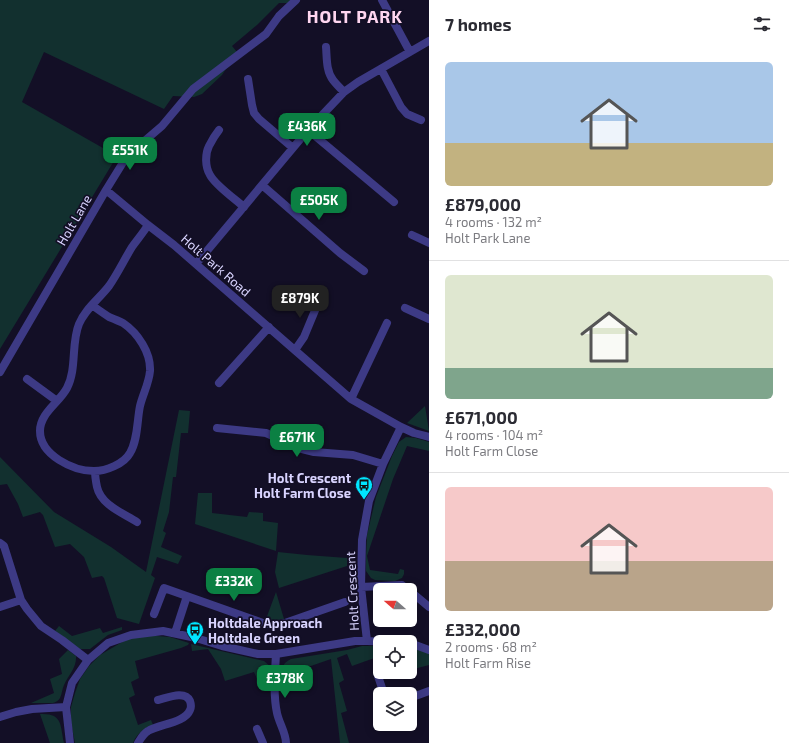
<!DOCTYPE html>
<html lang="en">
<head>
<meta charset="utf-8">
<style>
  :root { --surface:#fff; --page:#f7f7f7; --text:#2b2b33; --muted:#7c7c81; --line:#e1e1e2; --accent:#0b8043 }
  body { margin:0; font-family:"Exo 2",sans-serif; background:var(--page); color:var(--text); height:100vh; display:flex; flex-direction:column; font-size:15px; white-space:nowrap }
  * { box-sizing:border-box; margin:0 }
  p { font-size:13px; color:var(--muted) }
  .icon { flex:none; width:22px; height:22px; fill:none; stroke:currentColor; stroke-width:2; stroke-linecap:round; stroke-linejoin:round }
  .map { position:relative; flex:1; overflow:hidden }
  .details { display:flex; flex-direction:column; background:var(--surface); width:360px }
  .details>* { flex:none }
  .needle { width:26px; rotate:290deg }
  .buttons { position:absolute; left:373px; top:583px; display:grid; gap:8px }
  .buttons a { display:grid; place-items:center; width:44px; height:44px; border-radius:6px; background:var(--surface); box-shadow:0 2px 10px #0003; font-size:20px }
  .price { position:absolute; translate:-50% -34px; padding:0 9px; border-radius:8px; background:var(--accent); color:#fff; font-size:13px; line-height:26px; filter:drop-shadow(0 1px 2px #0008) }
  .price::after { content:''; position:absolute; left:50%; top:24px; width:12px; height:9px; margin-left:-6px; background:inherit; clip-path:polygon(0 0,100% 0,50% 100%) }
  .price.active { background:#222; color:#fff }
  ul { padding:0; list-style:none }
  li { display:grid; align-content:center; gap:8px; height:212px; padding:0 16px }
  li+li { border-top:1px solid var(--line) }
  li span { display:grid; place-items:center; height:124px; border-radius:6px; color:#555 }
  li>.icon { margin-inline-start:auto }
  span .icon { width:72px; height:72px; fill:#fffc; stroke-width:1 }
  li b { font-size:17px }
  h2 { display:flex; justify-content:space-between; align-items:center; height:48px; padding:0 16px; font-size:17px }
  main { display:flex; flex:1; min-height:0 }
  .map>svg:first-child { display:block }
</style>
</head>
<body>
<main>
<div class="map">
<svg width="429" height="743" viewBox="0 0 429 743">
  <rect width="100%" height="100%" fill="#130f26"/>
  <path fill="#12302f" d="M0 0H291L288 3H279L257 25 232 46 237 52 222 75 202 94 194 97 173 96 164 109 44 52 22 102 117 156 0 349Z
    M425 406 429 431 407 423Z
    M179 410 190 411 188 433H181L176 477H173L169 512 163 531 166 533 161 547 182 556 178 564 157 557 151 575 155 578 139 624 117 618 104 578 102 576 92 578 84 557 70 544 55 547 43 515 40 512 23 517 18 504 7 484 0 485V457L54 512 111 547 146 572Z
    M406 437 416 438 429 442V451L407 446 393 479 367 556 370 570 398 574 400 569 404 570V574L402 578 395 581 375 580 371 578 366 571V557L367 535 376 497 392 456 399 442Z
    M198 493H212V513L247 517 249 512 263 513V521L278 523 276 551 195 524Z
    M278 552 307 555 347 558V566L279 588 275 572Z
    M276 592 284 619 273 621 266 619Z
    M59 626 72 636 100 628 103 633 122 627V630L108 635 90 649H80L55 631Z
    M142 636H157L170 637 189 643 188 645 181 648 135 661 139 678 131 682 135 695 129 698 138 725 151 720 153 725C144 729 137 733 133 743H75L71 723V707L75 693 80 679 89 666 100 655 129 638Z
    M191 644 264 661 271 667V681H258L254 672 225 681 221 669 208 649 192 651Z
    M362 646H380V656L352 666 347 654 337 658 344 680 339 683 347 711 341 713 349 743H340L331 659 282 676C282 666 283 663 291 659L347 650Z
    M410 647 429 653V665L410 670Z
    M68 650 76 656C77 667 68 676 64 685 62 689 62 694 60 698 58 701 56 702 53 703H31L54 693 50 679 62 674 59 659Z
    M40 714C63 713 60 725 64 743H50Z"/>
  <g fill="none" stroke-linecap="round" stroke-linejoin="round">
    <path stroke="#3d3a85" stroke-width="8" d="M382 0 410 52
      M326 47C327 58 326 71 333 80 336 84 340 88 344 92
      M381 69 401 107 407 114 421 120
      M248 79 252 105 254 113 259 119 293 148
      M219 130C215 135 212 140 209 146 205 154 205 167 210 175 215 185 235 199 244 207
      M308 130 394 202
      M262 185 340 253 364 271
      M106 190 148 225 174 245 351 399 401 427 414 433 429 437
      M412 235 429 243
      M196 264 308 130 344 92 358 82 429 41
      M92 305C97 309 103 313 109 317 114 319 119 321 123 323 138 333 151 353 150 371 149 383 143 394 140 406 137 420 138 440 130 453 124 464 106 471 94 471 73 471 40 455 40 431 40 413 59 403 67 388 77 369 71 343 79 324 85 309 99 299 109 286 118 273 124 260 132 247 137 240 143 233 148 225
      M405 308 429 319
      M295 350 304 337 321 296
      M0 372 106 190 127 156 162 126 193 89 266 34 279 16 296 0
      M27 379 57 401
      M219 383 269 327
      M351 399 387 323
      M217 428 266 433 302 449 314 452 353 455 383 464
      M95 471C95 476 96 482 97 487 101 505 123 513 137 522
      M0 543 4 546 21 600 27 609 41 626 62 640 88 660
      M361 587 402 585 408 590
      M410 591 429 607
      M0 607 21 600
      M154 614 164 588 263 623 274 625 285 623 345 602
      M175 633 187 596
      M367 641 361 587 362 540 369 501 383 464 401 427
      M410 643 429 650
      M276 654C275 673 273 694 277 713 279 723 286 733 286 743
      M378 676 384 694
      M410 698 429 691
      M0 717 16 712 32 709 66 707
      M257 729 263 743
      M70 743 66 707 72 683 88 660 108 643 131 635 163 631 196 638 222 646 258 654H276L355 641H367L394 642
      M138 743C141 738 143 734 148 731 159 724 185 723 190 710 191 708 191 704 190 701 185 690 167 698 158 700"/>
  </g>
  <defs>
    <g id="bus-pin" transform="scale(0.9)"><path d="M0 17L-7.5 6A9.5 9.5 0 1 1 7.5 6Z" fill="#00e5ff" stroke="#130f26"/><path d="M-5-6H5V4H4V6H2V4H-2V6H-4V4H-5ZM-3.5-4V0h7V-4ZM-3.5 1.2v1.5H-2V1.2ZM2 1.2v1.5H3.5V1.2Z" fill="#111"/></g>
  </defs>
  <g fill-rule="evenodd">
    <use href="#bus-pin" x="364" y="485"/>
    <use href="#bus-pin" x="195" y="630"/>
  </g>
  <g text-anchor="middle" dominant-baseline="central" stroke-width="3.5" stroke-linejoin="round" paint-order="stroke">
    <g font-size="13" fill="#d9d4ff" stroke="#130f26">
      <text transform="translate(74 220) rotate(-60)">Holt Lane</text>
      <text transform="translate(216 265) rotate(41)">Holt Park Road</text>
      <text transform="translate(352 591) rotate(-93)">Holt Crescent</text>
    </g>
    <g font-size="13" font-weight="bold" fill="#d9d4ff" stroke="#130f26" text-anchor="end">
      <text x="351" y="478">Holt Crescent<tspan x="351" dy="15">Holt Farm Close</tspan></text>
      <text x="208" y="623" text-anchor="start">Holtdale Approach<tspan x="208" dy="15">Holtdale Green</tspan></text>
    </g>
    <g font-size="17" font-weight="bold" letter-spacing="1" fill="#ffd6f0" stroke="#130f26">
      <text x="355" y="16">HOLT PARK</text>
    </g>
  </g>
</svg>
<div class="buttons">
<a><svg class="needle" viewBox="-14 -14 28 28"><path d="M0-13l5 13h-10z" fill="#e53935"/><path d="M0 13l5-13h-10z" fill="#7c7c81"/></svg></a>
<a><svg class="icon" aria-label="locate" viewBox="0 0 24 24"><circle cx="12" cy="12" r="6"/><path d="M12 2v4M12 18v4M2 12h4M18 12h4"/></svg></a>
<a><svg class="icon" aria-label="layers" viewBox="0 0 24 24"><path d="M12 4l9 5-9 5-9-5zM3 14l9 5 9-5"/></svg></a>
</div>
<b class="price" style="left:307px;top:147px">£436K</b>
<b class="price" style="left:130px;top:171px">£551K</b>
<b class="price" style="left:319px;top:221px">£505K</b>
<b class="price active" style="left:300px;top:319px">£879K</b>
<b class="price" style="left:297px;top:458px">£671K</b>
<b class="price" style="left:234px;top:602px">£332K</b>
<b class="price" style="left:285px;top:699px">£378K</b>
</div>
<section class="details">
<h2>7 homes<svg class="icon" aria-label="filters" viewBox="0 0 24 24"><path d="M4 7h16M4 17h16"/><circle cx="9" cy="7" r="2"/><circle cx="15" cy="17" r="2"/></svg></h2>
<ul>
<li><span style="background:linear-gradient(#a9c7e8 65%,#c2b280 0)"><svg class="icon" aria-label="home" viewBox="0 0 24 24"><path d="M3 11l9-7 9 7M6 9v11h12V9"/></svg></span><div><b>£879,000</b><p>4 rooms · 132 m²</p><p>Holt Park Lane</p></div></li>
<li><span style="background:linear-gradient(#dfe7d0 75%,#7fa58c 0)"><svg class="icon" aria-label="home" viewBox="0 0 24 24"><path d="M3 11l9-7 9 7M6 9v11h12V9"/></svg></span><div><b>£671,000</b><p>4 rooms · 104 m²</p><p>Holt Farm Close</p></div></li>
<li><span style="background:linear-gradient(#f6c9c9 60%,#b9a48a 0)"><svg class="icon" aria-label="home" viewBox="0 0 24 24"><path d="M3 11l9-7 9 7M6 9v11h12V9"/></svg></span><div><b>£332,000</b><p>2 rooms · 68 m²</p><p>Holt Farm Rise</p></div></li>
</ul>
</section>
</main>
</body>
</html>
